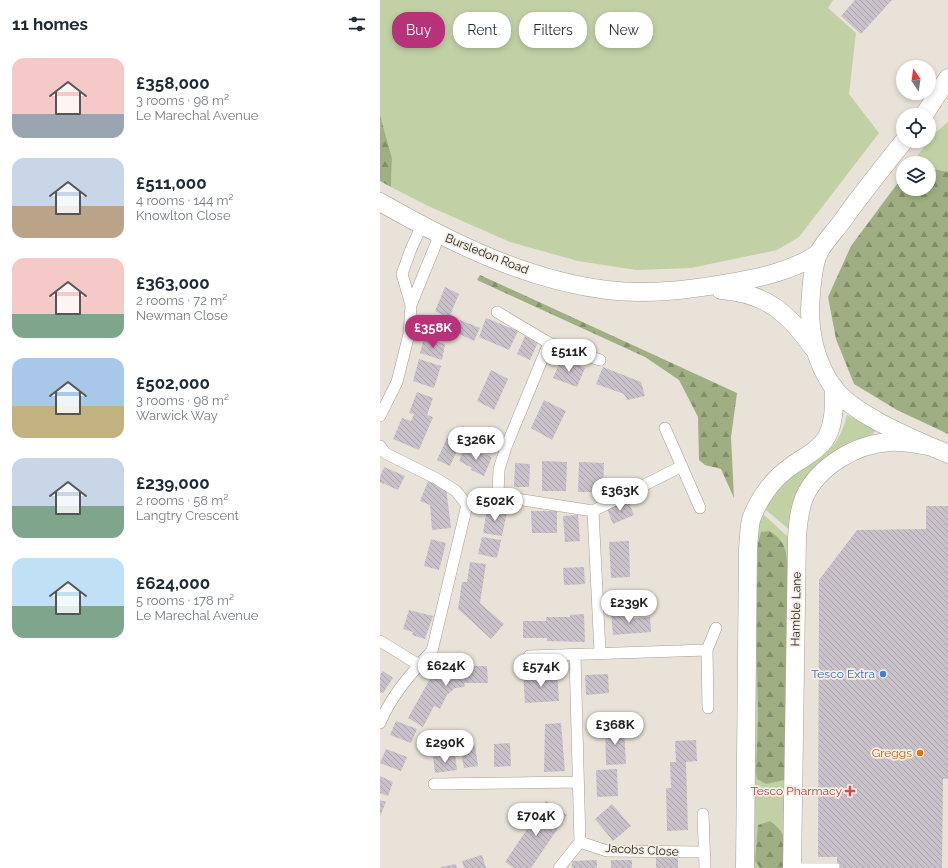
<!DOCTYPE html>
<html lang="en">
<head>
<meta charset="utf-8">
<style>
  :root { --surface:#fff; --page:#f2f2f3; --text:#1f2937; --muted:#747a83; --accent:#b73278 }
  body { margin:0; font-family:Raleway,sans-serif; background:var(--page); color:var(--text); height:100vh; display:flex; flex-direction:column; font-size:15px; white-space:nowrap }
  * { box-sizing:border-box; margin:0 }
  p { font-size:13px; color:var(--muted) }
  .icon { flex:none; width:22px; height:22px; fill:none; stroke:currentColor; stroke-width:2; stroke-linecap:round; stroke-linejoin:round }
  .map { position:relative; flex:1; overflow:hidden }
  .details { display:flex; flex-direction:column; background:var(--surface); width:380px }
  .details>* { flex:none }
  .hud { position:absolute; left:12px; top:12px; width:380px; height:36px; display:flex; gap:8px }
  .needle { width:26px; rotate:347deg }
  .buttons { position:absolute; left:516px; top:60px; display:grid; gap:8px }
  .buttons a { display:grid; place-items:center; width:40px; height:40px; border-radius:50%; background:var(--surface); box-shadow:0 2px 6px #0003; font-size:20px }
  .price { position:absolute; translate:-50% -34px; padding:0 9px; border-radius:14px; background:#fff; color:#222; font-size:13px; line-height:26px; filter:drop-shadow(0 1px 2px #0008) }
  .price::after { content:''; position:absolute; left:50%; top:24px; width:12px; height:9px; margin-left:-6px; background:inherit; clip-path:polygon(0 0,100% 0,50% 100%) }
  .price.current { background:var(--accent); color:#fff }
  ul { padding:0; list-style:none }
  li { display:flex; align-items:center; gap:12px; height:100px; padding:0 12px }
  li span { display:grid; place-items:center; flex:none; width:112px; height:80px; border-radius:12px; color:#555 }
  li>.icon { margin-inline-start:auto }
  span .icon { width:48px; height:48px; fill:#fffc; stroke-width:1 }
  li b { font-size:17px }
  h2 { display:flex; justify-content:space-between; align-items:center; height:48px; padding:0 12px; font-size:17px }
  .chip { padding:0 14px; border-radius:16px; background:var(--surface); box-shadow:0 2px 6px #0003; font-size:14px; line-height:36px }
  .chip.current { background:var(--accent); color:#fff }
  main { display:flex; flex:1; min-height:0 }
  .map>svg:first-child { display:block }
</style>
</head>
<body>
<main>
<section class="details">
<h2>11 homes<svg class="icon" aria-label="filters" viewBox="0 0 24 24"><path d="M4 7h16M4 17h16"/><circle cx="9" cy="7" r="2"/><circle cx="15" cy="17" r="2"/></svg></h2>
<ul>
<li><span style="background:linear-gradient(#f6c9c9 70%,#9aa5b1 0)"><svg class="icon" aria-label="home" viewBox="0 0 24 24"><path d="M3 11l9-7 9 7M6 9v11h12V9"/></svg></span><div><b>£358,000</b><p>3 rooms · 98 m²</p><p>Le Marechal Avenue</p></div></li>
<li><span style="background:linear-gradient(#c9d6e8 60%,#b9a48a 0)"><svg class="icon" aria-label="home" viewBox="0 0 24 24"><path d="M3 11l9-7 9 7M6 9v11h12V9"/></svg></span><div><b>£511,000</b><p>4 rooms · 144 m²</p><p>Knowlton Close</p></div></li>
<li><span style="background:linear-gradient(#f6c9c9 70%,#7fa58c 0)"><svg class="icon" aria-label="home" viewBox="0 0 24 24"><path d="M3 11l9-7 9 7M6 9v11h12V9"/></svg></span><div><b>£363,000</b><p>2 rooms · 72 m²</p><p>Newman Close</p></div></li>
<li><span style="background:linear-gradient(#a9c7e8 60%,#c2b280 0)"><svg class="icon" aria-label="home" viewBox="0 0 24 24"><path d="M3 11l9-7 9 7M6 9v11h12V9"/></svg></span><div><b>£502,000</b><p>3 rooms · 98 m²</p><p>Warwick Way</p></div></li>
<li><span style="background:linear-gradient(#c9d6e8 60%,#7fa58c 0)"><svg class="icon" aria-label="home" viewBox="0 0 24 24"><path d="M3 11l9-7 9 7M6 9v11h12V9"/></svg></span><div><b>£239,000</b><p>2 rooms · 58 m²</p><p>Langtry Crescent</p></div></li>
<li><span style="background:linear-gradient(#bfe0f5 60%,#7fa58c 0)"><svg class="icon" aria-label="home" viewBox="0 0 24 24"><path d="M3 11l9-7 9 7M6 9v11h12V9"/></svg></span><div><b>£624,000</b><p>5 rooms · 178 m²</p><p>Le Marechal Avenue</p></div></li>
</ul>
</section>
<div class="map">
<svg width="568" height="868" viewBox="0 0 568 868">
  <defs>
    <pattern id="forest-firs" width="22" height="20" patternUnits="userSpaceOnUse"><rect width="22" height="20" fill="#a0af83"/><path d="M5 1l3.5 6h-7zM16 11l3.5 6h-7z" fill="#828e6a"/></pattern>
    <pattern id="building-back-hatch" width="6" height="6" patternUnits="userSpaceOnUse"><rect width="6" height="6" fill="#c9c1c9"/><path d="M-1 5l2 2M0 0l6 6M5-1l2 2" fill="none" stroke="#aca5ac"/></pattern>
  </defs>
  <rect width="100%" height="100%" fill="#e8e2d8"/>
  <path fill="#c1d1a5" d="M0 0H453L448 8 476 33 469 94 499 133 419 237 397 250 311 268 256 270 198 261 130 242 46 205 11 187 12 158 0 115Z
    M568 122V172L549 168V163H532L555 133Z
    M467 415 496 430C489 441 478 443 466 447L412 532 385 509C391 499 398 490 406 482 435 455 456 459 467 415Z
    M383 514 407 536 412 538 407 868H373V614L378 523Z"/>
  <path fill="url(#forest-firs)" d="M0 115 12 158 11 187 0 181Z
    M549 168 568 172V434L517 410 474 384 456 339 448 297 471 246 523 176V189H549Z
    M100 275 357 393 351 437 354 498 341 469 325 465 319 460 318 417 299 380 265 357 97 280Z
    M389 531C406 541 406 550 408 569L404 780 386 784 377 779 376 772 378 716 376 627 378 543 381 532Z
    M390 821C410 835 405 846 404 868H380L375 861 378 825Z"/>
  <path fill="url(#building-back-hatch)" d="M475 0H512L481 34 461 16Z
    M65 287 79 294 69 318 55 311Z
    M106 318 138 331 129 350 99 337Z
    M80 320 100 328 94 341 75 332Z
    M145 336 158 342 150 360 137 354Z
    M44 338 65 344 62 360 40 353Z
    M182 358 205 368 197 387 173 378Z
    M39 359 61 366 54 388 33 381Z
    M223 367 261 382 265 396 247 400 244 394 216 384Z
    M111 370 128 379 114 410 97 401Z
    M37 392 53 398 47 415 53 417 39 450 13 439 22 418 31 421 34 414 29 413Z
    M164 400 186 411 172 440 151 428Z
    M67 438 80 444 70 466 57 460Z
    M85 447 112 457 104 476 91 470 92 468 79 461Z
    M162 461 187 462 186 491H162Z
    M199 462 224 463 223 492H198Z
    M135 463 150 464 149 487H134Z
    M4 467 25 476 18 490 0 482V477Z
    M48 481 66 488 71 528 52 530 50 505 40 501Z
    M248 500 254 515 233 524 227 509Z
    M546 506H568V779H563L562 868H457V857H438L439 580 477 530 546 529Z
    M107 509 127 512 122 536 103 533Z
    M151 511H177V533H152Z
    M198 515 200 541 185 542 183 516Z
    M102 537 121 540 117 558 98 554Z
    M51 539 66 543 59 570 44 566Z
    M249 541 250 577 231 578 229 542Z
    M90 562 106 564 100 603 124 624 111 639 78 609 82 582H87Z
    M204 567 205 584 184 585 183 568Z
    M29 610 53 616 45 639 32 635 33 632 23 629Z
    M246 611 247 619 270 617 271 632 233 635 231 612Z
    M204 614 205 642 167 641V638H143V621H166V617H190V615Z
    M62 662H84V666H107L108 683H84L85 687 75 688 67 695 60 709 54 706 43 727 28 718 51 677Z
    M3 671 13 678 3 693 0 691V675Z
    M177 672 179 701 145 703 143 674Z
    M228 674 229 693 206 695 205 675Z
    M16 721 37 729 31 743 10 735Z
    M181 723 185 771 164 772 165 724Z
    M225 727H244L246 764 226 765Z
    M316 740 317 761 306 762 308 830 287 831 286 788H291L290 762H296L295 741Z
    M130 743 131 766 114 767V744Z
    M95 745 98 766 84 768 80 748Z
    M6 749 27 757 21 771 0 763Z
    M75 754 77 770 55 773 53 757Z
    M237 769 238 796 217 797 216 770Z
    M0 776 13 782 8 796 0 793Z
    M0 800 6 802 0 816Z
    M166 801 187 815 151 868H134L125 862Z
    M232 804 251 826 233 841 215 819Z
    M102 855 106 868H84L82 861Z
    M298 857V868H276V858Z
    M217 860V868H192V861Z
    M231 860H252V868H231Z
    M76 864 77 868H61V867Z"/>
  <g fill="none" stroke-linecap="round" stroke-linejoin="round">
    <g stroke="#a49e95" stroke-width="6">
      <path id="lane" d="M415 866H457"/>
    </g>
    <g stroke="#a49e95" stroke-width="12">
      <path id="street" d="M31 305 22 274 31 249 42 225
        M117 312 169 343 220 360
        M0 416 17 382 29 334 31 305 60 234
        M285 428 320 508
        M0 446 5 453 57 479 76 491 87 505 52 651C32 672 11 696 0 723
        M118 496 119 469 126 447 169 343
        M87 505 118 496 213 511 220 652
        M213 511 302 466
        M0 641 39 665
        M149 656 327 650
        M328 708 327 650 336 628
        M54 784 198 782
        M323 814 325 868
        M200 842 227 851 324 852
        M179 868 200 842 195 655"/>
    </g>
    <g stroke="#a49e95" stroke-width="19">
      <path id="primary" d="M544 115 568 78
        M524 141C503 167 482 193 463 220 455 231 445 241 439 252 432 266 431 294 430 309 430 337 437 364 453 387 473 415 536 440 568 454
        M0 202C70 242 146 280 227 290 267 295 308 290 348 283 379 278 413 271 439 253
        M341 290C386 293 408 313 433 348
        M365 868 368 548C369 539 369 529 371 520 378 499 394 477 413 465 424 457 436 452 444 441 455 426 454 405 454 387
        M412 868 417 537C418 524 419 511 424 498 438 466 476 444 510 442 522 441 536 444 549 446"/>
    </g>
    <use href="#lane" stroke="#fff" stroke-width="5.5"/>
    <use href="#street" stroke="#fff" stroke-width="11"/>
    <use href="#primary" stroke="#fff" stroke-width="18"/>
  </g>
  <circle fill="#3f7fe0" stroke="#f6efe5" stroke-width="1.5" cx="503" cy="674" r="4"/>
  <circle fill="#e8710a" stroke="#f6efe5" stroke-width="1.5" cx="540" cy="753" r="4"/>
  <path fill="#e0444e" stroke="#f6efe5" stroke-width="1.5" d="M468 785h4v4h4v4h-4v4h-4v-4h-4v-4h4z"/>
  <g text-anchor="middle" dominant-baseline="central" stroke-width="3.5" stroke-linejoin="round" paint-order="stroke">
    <g font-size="12" fill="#1b1915" stroke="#f6efe5">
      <text transform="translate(107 254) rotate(22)">Bursledon Road</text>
      <text transform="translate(416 609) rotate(-89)">Hamble Lane</text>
      <text transform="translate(262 850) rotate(3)">Jacobs Close</text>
    </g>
    <g font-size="12" fill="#366cbe" stroke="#f6efe5" text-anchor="end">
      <text x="495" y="674">Tesco Extra</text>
    </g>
    <g font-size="12" fill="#c56008" stroke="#f6efe5" text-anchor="end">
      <text x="532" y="753">Greggs</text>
    </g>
    <g font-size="12" fill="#be3a42" stroke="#f6efe5" text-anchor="end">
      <text x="462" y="791">Tesco Pharmacy</text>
    </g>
  </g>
</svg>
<div class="buttons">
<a><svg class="needle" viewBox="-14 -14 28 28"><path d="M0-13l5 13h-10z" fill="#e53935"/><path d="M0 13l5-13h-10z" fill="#747a83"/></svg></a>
<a><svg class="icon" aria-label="locate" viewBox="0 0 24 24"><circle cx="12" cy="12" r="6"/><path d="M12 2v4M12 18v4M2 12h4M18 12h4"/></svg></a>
<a><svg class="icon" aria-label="layers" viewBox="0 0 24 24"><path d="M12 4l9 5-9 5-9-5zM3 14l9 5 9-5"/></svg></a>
</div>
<b class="price current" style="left:53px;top:349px">£358K</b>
<b class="price" style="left:189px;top:373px">£511K</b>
<b class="price" style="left:96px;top:461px">£326K</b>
<b class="price" style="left:240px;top:512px">£363K</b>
<b class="price" style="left:115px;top:522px">£502K</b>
<b class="price" style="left:249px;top:624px">£239K</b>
<b class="price" style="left:66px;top:687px">£624K</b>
<b class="price" style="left:161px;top:688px">£574K</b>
<b class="price" style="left:235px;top:746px">£368K</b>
<b class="price" style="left:65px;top:764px">£290K</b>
<b class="price" style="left:156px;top:837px">£704K</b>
<div class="hud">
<a class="chip current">Buy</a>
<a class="chip">Rent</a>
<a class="chip">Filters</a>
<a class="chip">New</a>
</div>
</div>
</main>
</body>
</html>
